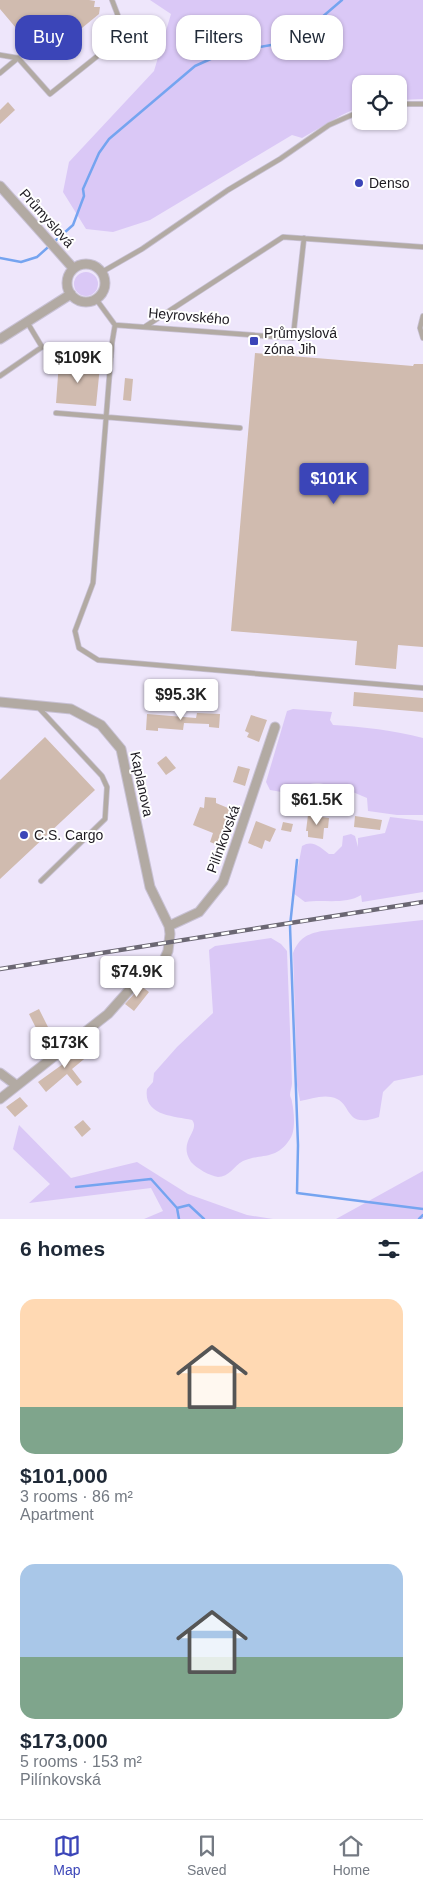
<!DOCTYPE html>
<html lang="en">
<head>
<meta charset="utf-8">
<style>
  :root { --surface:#fff; --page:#f2f2f3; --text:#1f2937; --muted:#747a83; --line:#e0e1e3; --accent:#3b45b8 }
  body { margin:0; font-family:Arial,sans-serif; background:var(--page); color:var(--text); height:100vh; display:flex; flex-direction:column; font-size:19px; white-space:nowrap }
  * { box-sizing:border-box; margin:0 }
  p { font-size:16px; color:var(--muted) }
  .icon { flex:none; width:28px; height:28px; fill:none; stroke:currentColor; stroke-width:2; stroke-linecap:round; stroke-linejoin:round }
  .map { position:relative; height:1219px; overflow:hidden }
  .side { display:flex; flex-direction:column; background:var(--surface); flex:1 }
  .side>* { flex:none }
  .hud { position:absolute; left:15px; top:15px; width:394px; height:45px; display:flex; gap:10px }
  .fabs { position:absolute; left:352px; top:75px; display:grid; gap:10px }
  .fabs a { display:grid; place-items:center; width:55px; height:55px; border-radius:10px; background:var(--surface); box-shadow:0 1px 4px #0004; font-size:25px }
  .price { position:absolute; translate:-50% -42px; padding:0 11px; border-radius:5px; background:#fff; color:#222; font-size:16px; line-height:32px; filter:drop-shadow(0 1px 2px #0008) }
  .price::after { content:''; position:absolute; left:50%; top:30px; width:15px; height:11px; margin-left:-8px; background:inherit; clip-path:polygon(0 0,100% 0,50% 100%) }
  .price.on { background:var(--accent); color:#fff }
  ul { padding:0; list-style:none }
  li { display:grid; align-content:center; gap:10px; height:265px; padding:0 20px }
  li span { display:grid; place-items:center; height:155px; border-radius:15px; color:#555 }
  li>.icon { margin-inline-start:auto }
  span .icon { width:90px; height:90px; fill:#fffc; stroke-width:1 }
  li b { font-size:21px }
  h2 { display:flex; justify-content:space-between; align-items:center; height:60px; padding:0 20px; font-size:21px }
  .pill { padding:0 18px; border-radius:15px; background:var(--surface); box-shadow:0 1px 4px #0004; font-size:18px; line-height:45px }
  .pill.on { background:var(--accent); color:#fff }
  .tabs { display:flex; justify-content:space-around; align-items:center; height:70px; border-top:1px solid var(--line); background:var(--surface); font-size:14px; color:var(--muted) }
  .tabs a { display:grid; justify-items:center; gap:2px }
  .tabs .on { color:var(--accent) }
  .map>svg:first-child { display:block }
</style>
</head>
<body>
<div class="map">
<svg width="423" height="1219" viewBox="0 0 423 1219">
  <rect width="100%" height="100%" fill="#eee6fb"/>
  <path fill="#dac8f6" d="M150 0H423V99L399 100V84H361V106L342 115 302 138 292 135 150 220 113 232 86 229 63 192 69 162 154 71 171 14Z
    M74 284a12 12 0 1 1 24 0a12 12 0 1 1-24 0Z
    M293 709 332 712 330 720 333 725C364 727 393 730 423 738V815H397L368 811 367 798C354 792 323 780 310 784 304 785 298 791 293 794L270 790 266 782 287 711Z
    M390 817 423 821V892L362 902 361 895C346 905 323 899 305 902L293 893 302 846C313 839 321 848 329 854H334L342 846 343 836 351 834 355 836 358 847V838L385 833Z
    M423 920V1075L394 1081 383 1092 379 1117C342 1130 354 1101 331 1097 321 1095 310 1099 300 1101L297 1085 293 953C299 938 307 934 322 931Z
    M271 938 281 944 287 951 292 1083C292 1087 290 1091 290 1095 290 1097 292 1099 292 1102 294 1112 296 1130 290 1139 276 1161 261 1153 243 1161 234 1166 229 1177 218 1177 210 1176 196 1168 191 1162 177 1141 201 1131 192 1120 174 1116 143 1116 147 1089L153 1082 154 1073 177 1047 213 1013 209 950 215 946Z
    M19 1125 71 1178 137 1162 188 1194 247 1215 273 1219H144L163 1211 151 1188 29 1203 50 1184 13 1149Z
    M423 1171V1219H336Z"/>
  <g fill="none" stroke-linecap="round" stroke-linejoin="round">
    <path stroke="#75a4f0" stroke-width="2.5" d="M0 258 21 262 37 257 73 225 84 196 83 189 99 153 109 139 195 66 224 53 277 44 300 36 342 0
      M297 860 290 926 298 1145 297 1193 423 1209
      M76 1187 151 1179 177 1208
      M179 1219 177 1208 189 1205 204 1219
      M419 1219 423 1215"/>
  </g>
  <path fill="#d0bbaf" d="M0 0H89L95 1 94 7H100L99 14 43 60 0 9Z
    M8 102 15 110 0 124V110Z
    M255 353 413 366 414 364H423V647L398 645 396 669 355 665 357 641 231 631Z
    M59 362 100 366 96 406 56 403Z
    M125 378 133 379 131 401 123 400Z
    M354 692 423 698V712L353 706Z
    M197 713 220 714 219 728 209 727V724L184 723 183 730 158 728V731L146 730 147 714 196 718Z
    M251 715 267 720 259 742 247 737 249 733 245 731Z
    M45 737 95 790 0 879V780Z
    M166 756 176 768 166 775 157 763Z
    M238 766 250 769 245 786 233 782Z
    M205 797 216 798V803L228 808 229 805 237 807 223 847 210 842 213 833 193 825 200 807 204 808Z
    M308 815 329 818 328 828H324L323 839 308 837V831H306Z
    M355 816 382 820 380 830 354 827Z
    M256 821 276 829 270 842 265 840 262 849 248 843Z
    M283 822 293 824 291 832 281 830Z
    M141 986 149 992 134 1011 125 1004Z
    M39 1009 48 1027 38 1032 29 1014Z
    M81 1045 89 1055 72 1069 82 1082 77 1086 67 1074 46 1092 38 1082 63 1064 60 1061Z
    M20 1097 28 1106 15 1117 6 1107Z
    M83 1120 91 1129 82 1137 74 1127Z"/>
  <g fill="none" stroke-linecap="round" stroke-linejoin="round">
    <g stroke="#c8c1d4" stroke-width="6">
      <path id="lane" d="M0 55 18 58 50 94 125 34 112 0
        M0 73 18 58
        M399 104H423
        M102 272 142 249 228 190 280 159 329 125 361 111
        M96 299 115 325 293 338 304 238
        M423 316 420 328 423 338
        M27 322 42 347 94 352 111 357
        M115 325 112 343 93 583 75 631 79 648 98 660 423 688
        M146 326 283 237 423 247
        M0 376 42 347
        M56 413 240 428
        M37 706 102 776 107 787 105 819 41 881"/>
    </g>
    <g stroke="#c8c1d4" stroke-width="11">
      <path id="street" d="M0 186 73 268
        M67 283a19 19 0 1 1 38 0a19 19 0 1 1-38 0Z
        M0 339 71 294
        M0 702 71 709 101 725 121 749 150 887 169 926 170 934 168 951 164 960 140 978 108 1014 0 1099
        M169 926 199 912 223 882 275 727
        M0 1073 16 1085"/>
    </g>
    <use href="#lane" stroke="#b2aaa3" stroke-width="4.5"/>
    <use href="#street" stroke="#b2aaa3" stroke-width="9"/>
    <g stroke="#6b6773" stroke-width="4.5">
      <path id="rail" d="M0 969 423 902"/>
    </g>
    <use href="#rail" stroke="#fff" stroke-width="2.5" stroke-dasharray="8" stroke-linecap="butt"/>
  </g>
  <g fill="#3b45b8" stroke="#fff" stroke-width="2">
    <circle cx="359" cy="183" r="5"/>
    <rect x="249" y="336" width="10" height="10" rx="2.5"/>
    <circle cx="24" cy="835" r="5"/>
  </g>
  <g text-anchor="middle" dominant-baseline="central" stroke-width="4" stroke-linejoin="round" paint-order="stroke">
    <g font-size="14" fill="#1d1a21" stroke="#fff" text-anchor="start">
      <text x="369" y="183">Denso</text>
      <text x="264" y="333">Průmyslová<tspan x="264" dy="16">zóna Jih</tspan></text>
      <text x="34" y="835">C.S. Cargo</text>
    </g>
    <g font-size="14" fill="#1d1a21" stroke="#fff">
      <text transform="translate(47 218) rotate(48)">Průmyslová</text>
      <text transform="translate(189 316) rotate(5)">Heyrovského</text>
      <text transform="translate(142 784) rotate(78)">Kaplanova</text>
      <text transform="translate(223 839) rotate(-70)">Pilínkovská</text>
    </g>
  </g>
</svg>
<div class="fabs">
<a><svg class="icon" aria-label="locate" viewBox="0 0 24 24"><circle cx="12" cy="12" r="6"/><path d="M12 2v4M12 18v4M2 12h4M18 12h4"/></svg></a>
</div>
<b class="price" style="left:78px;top:384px">$109K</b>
<b class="price on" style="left:334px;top:505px">$101K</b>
<b class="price" style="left:181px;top:721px">$95.3K</b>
<b class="price" style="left:317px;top:826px">$61.5K</b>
<b class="price" style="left:137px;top:998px">$74.9K</b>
<b class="price" style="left:65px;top:1069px">$173K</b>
<div class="hud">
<a class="pill on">Buy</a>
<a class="pill">Rent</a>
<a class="pill">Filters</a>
<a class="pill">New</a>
</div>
</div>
<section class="side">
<h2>6 homes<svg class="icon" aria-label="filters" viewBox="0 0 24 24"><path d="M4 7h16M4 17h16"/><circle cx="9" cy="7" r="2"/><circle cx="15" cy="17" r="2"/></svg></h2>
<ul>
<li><span style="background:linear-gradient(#ffd9b3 70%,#7fa58c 0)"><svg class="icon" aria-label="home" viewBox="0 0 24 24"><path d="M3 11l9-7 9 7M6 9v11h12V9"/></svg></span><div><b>$101,000</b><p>3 rooms · 86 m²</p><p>Apartment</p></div></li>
<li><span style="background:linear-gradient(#a9c7e8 60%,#7fa58c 0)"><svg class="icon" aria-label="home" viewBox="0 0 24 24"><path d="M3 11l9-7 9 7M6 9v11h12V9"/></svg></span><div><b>$173,000</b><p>5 rooms · 153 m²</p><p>Pilínkovská</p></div></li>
</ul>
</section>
<nav class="tabs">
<a class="on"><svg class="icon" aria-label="map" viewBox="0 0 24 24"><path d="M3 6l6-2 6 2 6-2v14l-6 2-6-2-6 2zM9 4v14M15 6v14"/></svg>Map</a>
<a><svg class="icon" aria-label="saved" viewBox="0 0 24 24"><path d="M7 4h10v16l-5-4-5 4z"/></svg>Saved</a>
<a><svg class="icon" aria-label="home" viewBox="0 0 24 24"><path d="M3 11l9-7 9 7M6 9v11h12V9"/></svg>Home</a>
</nav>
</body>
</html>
